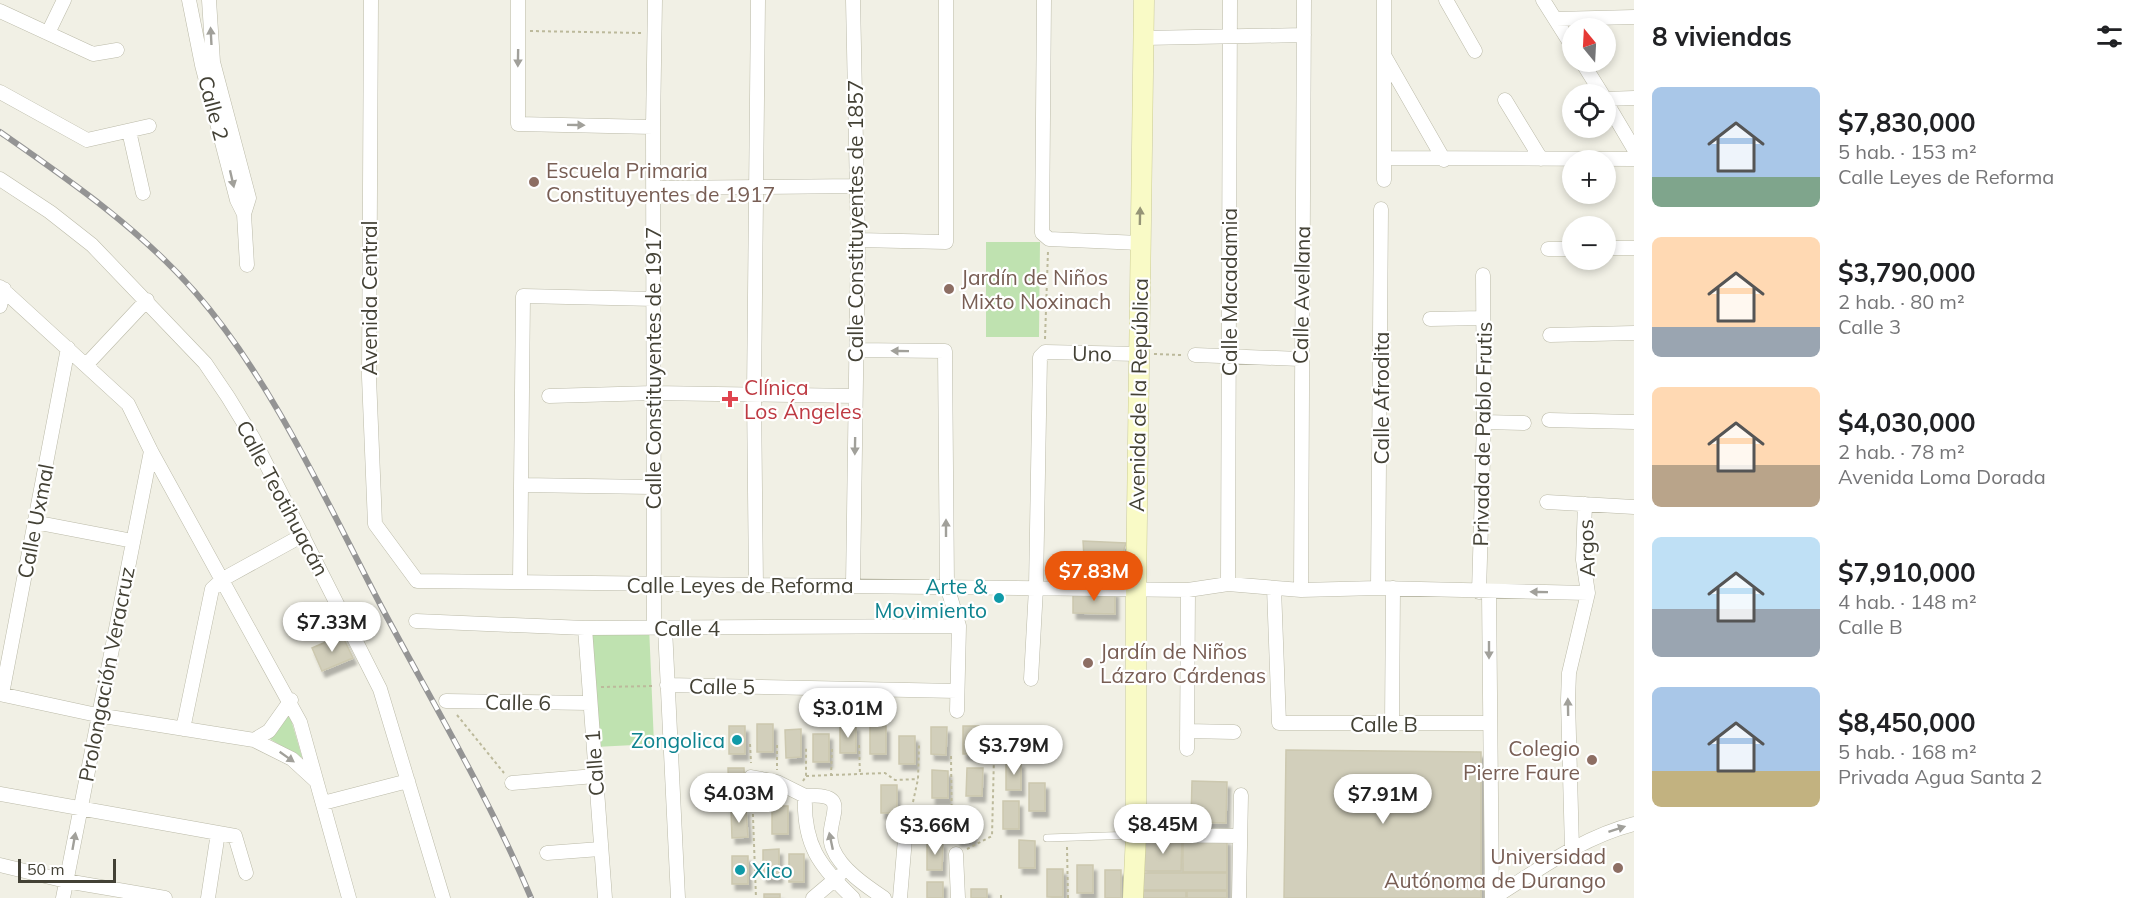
<!DOCTYPE html>
<html lang="es">
<head>
<meta charset="utf-8">
<style>
  :root { --surface:#fff; --page:#f2f2f2; --text:#202124; --muted:#757577; --accent:#ea580c }
  body { margin:0; font-family:Mulish,sans-serif; background:var(--page); color:var(--text); height:100vh; display:flex; flex-direction:column; font-size:22px; white-space:nowrap }
  * { box-sizing:border-box; margin:0 }
  p { font-size:20px; color:var(--muted) }
  .icon { flex:none; width:33px; height:33px; fill:none; stroke:currentColor; stroke-width:2; stroke-linecap:round; stroke-linejoin:round }
  .map { position:relative; flex:1; overflow:hidden }
  .sheet { display:flex; flex-direction:column; background:var(--surface); width:510px }
  .sheet>* { flex:none }
  .needle { width:39px; rotate:342deg }
  .buttons { position:absolute; left:1562px; top:18px; display:grid; gap:12px }
  .buttons a { display:grid; place-items:center; width:54px; height:54px; border-radius:50%; background:var(--surface); box-shadow:0 3px 9px #0003; font-size:30px }
  .scale { position:absolute; left:18px; bottom:15px; width:98px; box-sizing:border-box; padding-left:6px; border:3px solid #434135; border-top:0; font-size:16px; line-height:21px; white-space:nowrap; color:#434135; -webkit-text-stroke:4px #fff; paint-order:stroke }
  .price { position:absolute; translate:-50% -51px; padding:0 14px; border-radius:21px; background:#fff; color:#222; font-size:20px; line-height:39px; filter:drop-shadow(0 2px 3px #0008) }
  .price::after { content:''; position:absolute; left:50%; top:36px; width:18px; height:14px; margin-left:-9px; background:inherit; clip-path:polygon(0 0,100% 0,50% 100%) }
  .price.selected { background:var(--accent); color:#fff }
  ul { padding:0; list-style:none }
  li { display:flex; align-items:center; gap:18px; height:150px; padding:0 18px }
  li span { display:grid; place-items:center; flex:none; width:168px; height:120px; border-radius:9px; color:#555 }
  li>.icon { margin-inline-start:auto }
  span .icon { width:72px; height:72px; fill:#fffc; stroke-width:1 }
  li b { font-size:26px }
  h2 { display:flex; justify-content:space-between; align-items:center; height:72px; padding:0 18px; font-size:26px }
  main { display:flex; flex:1; min-height:0 }
  .map>svg:first-child { display:block }
</style>
</head>
<body>
<main>
<div class="map">
<svg width="1634" height="898" viewBox="0 0 1634 898">
  <defs>
    <filter id="shadow"><feDropShadow dx="3.5" dy="6" stdDeviation="1.5" flood-color="#0004"/></filter>
  </defs>
  <rect width="100%" height="100%" fill="#f1f0e5"/>
  <path fill="#bfe2b0" d="M986 242H1040L1039 337H986Z
    M649 626 654 744 595 747 590 629Z
    M288 709 302 757 299 760 285 748 260 733Z"/>
  <path fill="#d2cfbb" stroke="#ccc8af" stroke-width="1.5" filter="url(#shadow)" d="M1083 541 1126 543 1122 556 1110 568 1085 572Z
    M1073 590 1115 591V614L1073 613Z
    M342 635 353 658 322 671 312 648Z
    M757 724H773V752H757Z
    M840 725H856V753H840Z
    M729 726H745V754H729Z
    M870 726H886V754H870Z
    M963 726H979V754H963Z
    M931 727H947L946 755 931 754Z
    M801 729V757L786 758 785 730Z
    M813 734H829V762H813Z
    M899 736H915V764H899Z
    M1286 750 1481 752V898H1284Z
    M1006 762H1021V790H1006Z
    M728 768H744L745 796H729Z
    M967 768H983L982 796H966Z
    M932 770 948 771V798H932Z
    M1192 781 1227 782 1226 823 1191 822Z
    M1029 783H1045V811H1029Z
    M881 785H897V813H881Z
    M1003 801H1019V829H1003Z
    M772 806H788V834H772Z
    M746 809 748 837 732 838 731 810Z
    M958 812H973V840H957Z
    M1183 838 1227 839V872H1183Z
    M1145 839H1182L1181 871H1143Z
    M1019 840 1035 841V868H1019Z
    M927 842H943L942 870H927Z
    M779 849V877H763V850Z
    M789 854H804V882H789Z
    M732 856H748V884H732Z
    M1077 865H1093V893H1077Z
    M1047 869H1063V897H1047Z
    M1105 870H1121V898H1105Z
    M1143 873H1227V890H1143Z
    M927 882H943V898H927Z
    M971 889H987V898H971Z
    M1143 891H1186V898H1143Z
    M1187 891H1227V898H1187Z
    M764 894H780V898H764Z"/>
  <g fill="none" stroke-linecap="round" stroke-linejoin="round">
    <g stroke="#bbbaa8" stroke-width="8">
      <path id="lane" d="M1047 838 1135 835"/>
    </g>
    <g stroke="#bbbaa8" stroke-width="15">
      <path id="street" d="M189 0 202 65 237 200 244 214
        M209 0 213 62 249 198 244 214 247 265
        M371 0 369 377 375 524 417 581 1188 590 1228 584 1301 590 1378 588 1588 593
        M518 0V124L653 127
        M1044 0 1042 233 1049 239 1140 243
        M1384 0V180
        M1446 0 1475 51
        M1543 0 1572 46
        M0 11 93 54 117 50
        M1556 19 1634 17
        M48 33 64 0
        M1144 38 1304 35
        M1385 57 1444 160
        M1582 62 1602 94
        M0 92 87 140 149 126
        M1605 99 1634 98
        M1505 100 1541 159
        M1605 100 1634 149
        M129 131 143 193
        M1384 158 1634 159
        M0 179 50 212 92 245 205 363 228 397 253 438 380 689 443 898
        M655 188 857 186
        M858 240 946 242V0
        M1605 248H1634
        M1548 249H1572
        M0 287 128 404 151 451 300 722 349 898
        M0 306 4 289
        M1430 319 1483 318
        M1550 335 1634 333
        M856 350 945 351 947 586 959 626 957 711
        M1195 355 1300 359
        M87 364 147 300
        M549 396 653 393 855 396
        M1549 420 1634 422
        M1484 422 1524 423
        M522 485 652 487
        M1547 502 1634 507
        M34 522 133 541
        M520 582 523 296 655 299
        M1228 584 1230 0
        M853 585 858 240 853 0
        M756 586 754 394 758 0
        M1274 588 1279 723H1489
        M1378 588 1381 209
        M1301 590 1304 0
        M1479 592 1484 422 1483 275
        M1489 592 1492 898
        M416 621 585 628 959 626
        M585 628 605 898
        M654 628 653 127 655 0
        M665 628 678 898
        M1031 679 1036 588 1040 357 1045 352 1139 354
        M667 685 957 691
        M0 694 97 715 254 740 292 759 316 781
        M2 694 68 348
        M446 701 590 703
        M1392 725 1393 588
        M183 729 212 589 223 579 303 535
        M1187 731 1234 732
        M254 740 269 731 291 700
        M1187 749 1188 590
        M751 777 777 782 805 796
        M512 783 595 776
        M0 794 235 836 246 873
        M805 796C858 792 821 822 833 849 841 869 866 886 884 898
        M805 796C803 844 819 866 853 898
        M323 803 408 781
        M1136 835 1240 836
        M1572 849 1568 700 1569 673 1588 593 1583 560 1585 504
        M547 853 600 849
        M956 854 958 898
        M0 865 66 881 165 898
        M63 898 151 451
        M208 898 218 833
        M813 898 839 876
        M900 898 907 815
        M1239 898 1241 795
        M1493 898C1537 871 1582 837 1634 824"/>
    </g>
    <g stroke="#cacb95" stroke-width="21">
      <path id="secondary" d="M1133 898 1136 835V590L1144 0"/>
    </g>
    <path stroke="#bcb99b" stroke-width="2" stroke-dasharray="3 3" stroke-linecap="butt" d="M530 31 641 33
      M1045 339 1048 251
      M1154 354 1181 355
      M601 687 655 686
      M457 715 504 773
      M750 744 751 763
      M777 745V770
      M859 745 860 775
      M951 756 952 842
      M806 776 885 773 895 780 918 779
      M831 776 832 746
      M803 781 806 776V748
      M752 790 756 898
      M913 802 918 779 919 743
      M1067 847 1068 898
      M967 849 992 836 994 756
      M1001 895V898"/>
    <use href="#lane" stroke="#fff" stroke-width="7"/>
    <use href="#street" stroke="#fff" stroke-width="14"/>
    <use href="#secondary" stroke="#f9fac6" stroke-width="20"/>
    <g stroke="#949494" stroke-width="6">
      <path id="rail" d="M0 132C69 180 139 228 195 292 272 380 327 503 381 606 432 702 489 797 531 898"/>
    </g>
    <use href="#rail" stroke="#fff" stroke-width="4" stroke-dasharray="11" stroke-linecap="butt"/>
  </g>
  <defs><path id="oneway-solid" d="M-6-.8H1V-3.2L6.5 0L1 3.2V.8H-6Z" transform="scale(1.5)"/></defs>
  <g fill="#a1a09a">
    <use href="#oneway-solid" transform="translate(211 36) rotate(-93)"/>
    <use href="#oneway-solid" transform="translate(518 58) rotate(91)"/>
    <use href="#oneway-solid" transform="translate(576 125) rotate(1)"/>
    <use href="#oneway-solid" transform="translate(232 179) rotate(77)"/>
    <use href="#oneway-solid" transform="translate(900 351) rotate(-179)"/>
    <use href="#oneway-solid" transform="translate(855 446) rotate(91)"/>
    <use href="#oneway-solid" transform="translate(946 528) rotate(-90)"/>
    <use href="#oneway-solid" transform="translate(1539 592) rotate(-179)"/>
    <use href="#oneway-solid" transform="translate(1489 650) rotate(90)"/>
    <use href="#oneway-solid" transform="translate(1568 707) rotate(-91)"/>
    <use href="#oneway-solid" transform="translate(287 757) rotate(35)"/>
    <use href="#oneway-solid" transform="translate(1617 829) rotate(-18)"/>
    <use href="#oneway-solid" transform="translate(74 841) rotate(-80)"/>
    <use href="#oneway-solid" transform="translate(831 841) rotate(-102)"/>
  </g>
  <use fill="#959476" href="#oneway-solid" transform="translate(1140 216) rotate(-89)"/>
  <g fill="#8d6e63" stroke="#fff" stroke-width="2">
    <circle cx="534" cy="182" r="6"/>
    <circle cx="949" cy="289" r="6"/>
    <circle cx="1088" cy="663" r="6"/>
    <circle cx="1592" cy="760" r="6"/>
    <circle cx="1618" cy="868" r="6"/>
  </g>
  <path fill="#e0444e" stroke="#fff" stroke-width="2" d="M727 390h6v6h6v6h-6v6h-6v-6h-6v-6h6z"/>
  <g fill="#0f9aa8" stroke="#fff" stroke-width="2">
    <circle cx="999" cy="598" r="6"/>
    <circle cx="737" cy="740" r="6"/>
    <circle cx="740" cy="870" r="6"/>
  </g>
  <g text-anchor="middle" dominant-baseline="central" stroke-width="4.5" stroke-linejoin="round" paint-order="stroke">
    <g font-size="21" fill="#434135" stroke="#fff">
      <text transform="translate(214 108) rotate(75)">Calle 2</text>
      <text transform="translate(855 221) rotate(-90)">Calle Constituyentes de 1857</text>
      <text transform="translate(1229 292) rotate(-90)">Calle Macadamia</text>
      <text transform="translate(1301 295) rotate(-89)">Calle Avellana</text>
      <text transform="translate(369 298) rotate(-90)">Avenida Central</text>
      <text transform="translate(1092 353) rotate(1)">Uno</text>
      <text transform="translate(653 368) rotate(-90)">Calle Constituyentes de 1917</text>
      <text transform="translate(1138 395) rotate(-89)">Avenida de la República</text>
      <text transform="translate(1381 398) rotate(-90)">Calle Afrodita</text>
      <text transform="translate(1482 434) rotate(-89)">Privada de Pablo Frutis</text>
      <text transform="translate(283 498) rotate(62)">Calle Teotihuacán</text>
      <text transform="translate(35 521) rotate(-79)">Calle Uxmal</text>
      <text transform="translate(1586 548) rotate(-92)">Argos</text>
      <text x="740" y="585">Calle Leyes de Reforma</text>
      <text x="687" y="628">Calle 4</text>
      <text transform="translate(106 674) rotate(-79)">Prolongación Veracruz</text>
      <text transform="translate(722 686) rotate(1)">Calle 5</text>
      <text transform="translate(518 702) rotate(1)">Calle 6</text>
      <text x="1384" y="724">Calle B</text>
      <text transform="translate(594 763) rotate(-94)">Calle 1</text>
    </g>
    <g font-size="21" fill="#785e54" stroke="#fff" text-anchor="start">
      <text x="546" y="170">Escuela Primaria<tspan x="546" dy="24">Constituyentes de 1917</tspan></text>
      <text x="961" y="277">Jardín de Niños<tspan x="961" dy="24">Mixto Noxinach</tspan></text>
      <text x="1100" y="651">Jardín de Niños<tspan x="1100" dy="24">Lázaro Cárdenas</tspan></text>
      <text x="1580" y="748" text-anchor="end">Colegio<tspan x="1580" dy="24">Pierre Faure</tspan></text>
      <text x="1606" y="856" text-anchor="end">Universidad<tspan x="1606" dy="24">Autónoma de Durango</tspan></text>
    </g>
    <g font-size="21" fill="#be3a42" stroke="#fff" text-anchor="start">
      <text x="744" y="387">Clínica<tspan x="744" dy="24">Los Ángeles</tspan></text>
    </g>
    <g font-size="21" fill="#0d838f" stroke="#fff" text-anchor="end">
      <text x="987" y="586">Arte &amp;<tspan x="987" dy="24">Movimiento</tspan></text>
      <text x="725" y="740">Zongolica</text>
      <text x="752" y="870" text-anchor="start">Xico</text>
    </g>
  </g>
</svg>
<div class="buttons">
<a><svg class="needle" viewBox="-14 -14 28 28"><path d="M0-13l5 13h-10z" fill="#e53935"/><path d="M0 13l5-13h-10z" fill="#757577"/></svg></a>
<a><svg class="icon" aria-label="locate" viewBox="0 0 24 24"><circle cx="12" cy="12" r="6"/><path d="M12 2v4M12 18v4M2 12h4M18 12h4"/></svg></a>
<a>+</a>
<a>−</a>
</div>
<div class="scale">50 m</div>
<b class="price selected" style="left:1094px;top:602px">$7.83M</b>
<b class="price" style="left:332px;top:653px">$7.33M</b>
<b class="price" style="left:848px;top:739px">$3.01M</b>
<b class="price" style="left:1014px;top:776px">$3.79M</b>
<b class="price" style="left:739px;top:824px">$4.03M</b>
<b class="price" style="left:1383px;top:825px">$7.91M</b>
<b class="price" style="left:1163px;top:855px">$8.45M</b>
<b class="price" style="left:935px;top:856px">$3.66M</b>
</div>
<section class="sheet">
<h2>8 viviendas<svg class="icon" aria-label="filters" viewBox="0 0 24 24"><path d="M4 7h16M4 17h16"/><circle cx="9" cy="7" r="2"/><circle cx="15" cy="17" r="2"/></svg></h2>
<ul>
<li><span style="background:linear-gradient(#a9c7e8 75%,#7fa58c 0)"><svg class="icon" aria-label="home" viewBox="0 0 24 24"><path d="M3 11l9-7 9 7M6 9v11h12V9"/></svg></span><div><b>$7,830,000</b><p>5 hab. · 153 m²</p><p>Calle Leyes de Reforma</p></div></li>
<li><span style="background:linear-gradient(#ffd9b3 75%,#9aa5b1 0)"><svg class="icon" aria-label="home" viewBox="0 0 24 24"><path d="M3 11l9-7 9 7M6 9v11h12V9"/></svg></span><div><b>$3,790,000</b><p>2 hab. · 80 m²</p><p>Calle 3</p></div></li>
<li><span style="background:linear-gradient(#ffd9b3 65%,#b9a48a 0)"><svg class="icon" aria-label="home" viewBox="0 0 24 24"><path d="M3 11l9-7 9 7M6 9v11h12V9"/></svg></span><div><b>$4,030,000</b><p>2 hab. · 78 m²</p><p>Avenida Loma Dorada</p></div></li>
<li><span style="background:linear-gradient(#bfe0f5 60%,#9aa5b1 0)"><svg class="icon" aria-label="home" viewBox="0 0 24 24"><path d="M3 11l9-7 9 7M6 9v11h12V9"/></svg></span><div><b>$7,910,000</b><p>4 hab. · 148 m²</p><p>Calle B</p></div></li>
<li><span style="background:linear-gradient(#a9c7e8 70%,#c2b280 0)"><svg class="icon" aria-label="home" viewBox="0 0 24 24"><path d="M3 11l9-7 9 7M6 9v11h12V9"/></svg></span><div><b>$8,450,000</b><p>5 hab. · 168 m²</p><p>Privada Agua Santa 2</p></div></li>
</ul>
</section>
</main>
</body>
</html>
